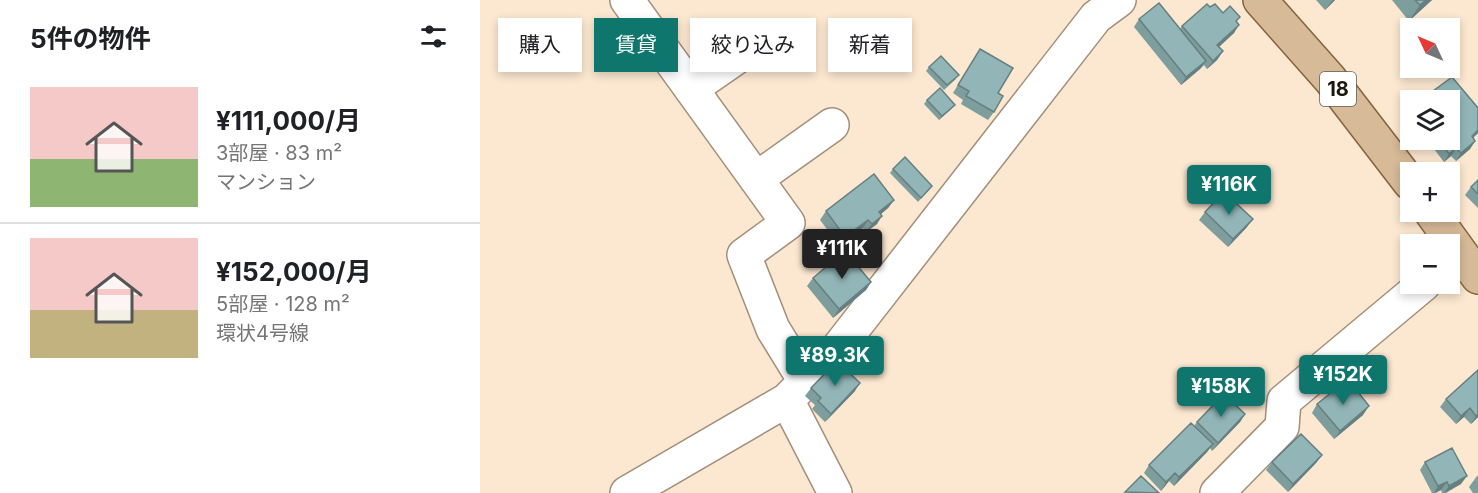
<!DOCTYPE html>
<html lang="ja">
<head>
<meta charset="utf-8">
<style>
  :root { --surface:#fff; --page:#f6f6f6; --text:#202124; --muted:#757577; --line:#e0e0e0; --accent:#0f766e }
  body { margin:0; font-family:Inter,"Noto Sans JP",sans-serif; background:var(--page); color:var(--text); height:100vh; display:flex; flex-direction:column; font-size:22px; white-space:nowrap }
  * { box-sizing:border-box; margin:0 }
  p { font-size:20px; color:var(--muted) }
  .icon { flex:none; width:33px; height:33px; fill:none; stroke:currentColor; stroke-width:2; stroke-linecap:round; stroke-linejoin:round }
  .map { position:relative; flex:1; overflow:hidden }
  .details { display:flex; flex-direction:column; background:var(--surface); width:480px }
  .details>* { flex:none }
  .top-card { position:absolute; left:18px; top:18px; width:570px; height:54px; display:flex; gap:12px }
  .needle { width:39px; rotate:314deg }
  .controls { position:absolute; left:920px; top:18px; display:grid; gap:12px }
  .controls a { display:grid; place-items:center; width:60px; height:60px; border-radius:0px; background:var(--surface); box-shadow:0 3px 9px #0003; font-size:30px }
  .price { position:absolute; translate:-50% -51px; padding:0 14px; border-radius:6px; background:var(--accent); color:#fff; font-size:20px; line-height:39px; filter:drop-shadow(0 2px 3px #0008) }
  .price::after { content:''; position:absolute; left:50%; top:36px; width:18px; height:14px; margin-left:-9px; background:inherit; clip-path:polygon(0 0,100% 0,50% 100%) }
  .price.current { background:#222; color:#fff }
  ul { padding:0; list-style:none }
  li { display:flex; align-items:center; gap:18px; height:150px; padding:0 30px }
  li+li { border-top:2px solid var(--line) }
  li span { display:grid; place-items:center; flex:none; width:168px; height:120px; border-radius:0px; color:#555 }
  li>.icon { margin-inline-start:auto }
  span .icon { width:72px; height:72px; fill:#fffc; stroke-width:1 }
  li b { font-size:26px }
  h2 { display:flex; justify-content:space-between; align-items:center; height:72px; padding:0 30px; font-size:26px }
  .tag { padding:0 21px; border-radius:0px; background:var(--surface); box-shadow:0 3px 9px #0003; font-size:21px; line-height:54px }
  .tag.current { background:var(--accent); color:#fff }
  main { display:flex; flex:1; min-height:0 }
  .map>svg:first-child { display:block }
</style>
</head>
<body>
<main>
<section class="details">
<h2>5件の物件<svg class="icon" aria-label="filters" viewBox="0 0 24 24"><path d="M4 7h16M4 17h16"/><circle cx="9" cy="7" r="2"/><circle cx="15" cy="17" r="2"/></svg></h2>
<ul>
<li><span style="background:linear-gradient(#f6c9c9 60%,#8fb573 0)"><svg class="icon" aria-label="home" viewBox="0 0 24 24"><path d="M3 11l9-7 9 7M6 9v11h12V9"/></svg></span><div><b>¥111,000/月</b><p>3部屋 · 83 m²</p><p>マンション</p></div></li>
<li><span style="background:linear-gradient(#f6c9c9 60%,#c2b280 0)"><svg class="icon" aria-label="home" viewBox="0 0 24 24"><path d="M3 11l9-7 9 7M6 9v11h12V9"/></svg></span><div><b>¥152,000/月</b><p>5部屋 · 128 m²</p><p>環状4号線</p></div></li>
</ul>
</section>
<div class="map">
<svg width="998" height="493" viewBox="0 0 998 493">
  <rect width="100%" height="100%" fill="#fce7d0"/>
  <g fill="none" stroke-linecap="round" stroke-linejoin="round">
    <g stroke="#a28f7a" stroke-width="36">
      <path id="minor" d="M147 0 308 223 264 255 293 329 325 381
        M211 89 270 48
        M276 179 352 125
        M307 400 355 493
        M147 493 307 400 355 352 616 17 639 0
        M737 493 802 427 804 401 944 284"/>
    </g>
    <g stroke="#85633b" stroke-width="36">
      <path id="major" d="M780 0 850 79 930 183
        M951 212 998 277"/>
    </g>
    <use href="#minor" stroke="#fff" stroke-width="33"/>
    <use href="#major" stroke="#d7ba97" stroke-width="33"/>
  </g>
  <path fill="#7e9d9d" d="M836 0H855L845 10Z
    M912 0H952L929 21Z
    M730 7 743 13 757 22 754 33 739 47 743 51 737 60 727 69 724 65 720 69 701 85 654 27 659 19 700 29 702 26Z
    M500 49 518 93 514 112 508 120 481 104 483 100 473 93Z
    M449 67 476 79 464 90 446 71Z
    M447 100 475 105 471 109 459 120 444 104Z
    M998 108V133L993 138 995 141 990 149 976 161 971 156 964 162 947 140H969Z
    M413 169 452 186 438 202 410 173Z
    M998 180V208L985 195 991 187Z
    M414 200 408 208 401 214 397 224 386 232 383 228 359 245 340 220 346 211Z
    M725 212 767 227 748 247 719 220Z
    M333 278 391 282 386 290 353 318 327 286Z
    M998 370V417L991 424 984 417 976 424 960 407 966 399Z
    M331 388 375 391 345 422 332 409 335 405 325 396Z
    M868 392 883 415 854 439 832 413 837 404Z
    M765 414 760 422 732 451 730 448 727 452 694 486 689 481 681 491 664 473 669 465 714 426 717 422Z
    M842 455 836 463 808 492 786 470 792 462Z
    M945 462 981 484 966 493H962L961 490 956 493H952L940 470Z
    M997 476H998V493H993L989 487Z"/>
  <path fill="#667f80" d="M853 0H855L845 10 851 2Z
    M946 0H952L929 21 940 5Z
    M759 25 754 33 732 53 737 45Z
    M743 51 737 60 727 69 733 61Z
    M726 61 720 69 701 85 706 77Z
    M475 105 471 109 459 120 462 116Z
    M998 130V133L986 144 992 136Z
    M995 141 990 149 976 161 981 153Z
    M976 148 971 156 964 162 969 154Z
    M414 200 408 208 394 220 399 212Z
    M402 216 397 224 386 232 392 224Z
    M773 219 767 227 748 247 753 239Z
    M388 220 383 228 359 245 365 237Z
    M391 282 386 290 353 318 359 309Z
    M380 383 375 391 345 422 351 414Z
    M889 406 883 415 854 439 860 431Z
    M990 408 984 417 976 424 981 416Z
    M765 414 760 422 732 451 738 443Z
    M998 414V417L991 424 996 416Z
    M733 444 727 452 694 486 699 477Z
    M842 455 836 463 808 492 813 484Z
    M695 473 689 481 681 491 686 482Z
    M987 476 981 484 964 493 969 486Z
    M967 482 961 490 954 493 958 486Z"/>
  <path fill="#92b6b7" stroke="#667f80" stroke-width="1.5" d="M935 0H946L940 5Z
    M679 3 726 61 706 77 659 19Z
    M727 4 730 7 735 4 743 13 750 6 760 17 756 21 759 25 737 45 743 51 733 61 702 26Z
    M500 49 533 68 518 93 523 96 514 112 486 96 489 91 478 85Z
    M461 56 479 75 467 85 449 67Z
    M972 77 998 108V130L992 136 995 141 981 153 976 148 969 154 959 140H969V100H941Z
    M460 88 475 105 462 116 447 100Z
    M425 157 452 186 441 198 413 169Z
    M394 174 414 200 399 212 402 216 392 224 388 220 365 237 346 211Z
    M998 180V194L991 187Z
    M744 192 773 219 753 239 725 212Z
    M365 251 391 282 359 309 333 278Z
    M357 361 380 383 351 414 338 401 341 398 331 388Z
    M998 370V414L996 416 990 408 981 416 966 399Z
    M862 384 868 392 874 387 889 406 860 431 837 404Z
    M744 394 765 414 738 443 717 422Z
    M711 423 733 444 699 477 695 473 686 482 669 465Z
    M821 434 842 455 813 484 792 462Z
    M972 448 987 476 969 486 967 482 958 486 945 462Z
    M661 476 679 493 645 492Z"/>
  <g text-anchor="middle" dominant-baseline="central" stroke-width="4.5" stroke-linejoin="round" paint-order="stroke">
    <rect fill="#fff" stroke="#625d57" stroke-width="1.5" x="840" y="72" width="36" height="34" rx="4.5"/>
    <g font-size="20" font-weight="bold" fill="#1f170f">
      <text x="858" y="89">18</text>
    </g>
  </g>
</svg>
<div class="controls">
<a><svg class="needle" viewBox="-14 -14 28 28"><path d="M0-13l5 13h-10z" fill="#e53935"/><path d="M0 13l5-13h-10z" fill="#757577"/></svg></a>
<a><svg class="icon" aria-label="layers" viewBox="0 0 24 24"><path d="M12 4l9 5-9 5-9-5zM3 14l9 5 9-5"/></svg></a>
<a>+</a>
<a>−</a>
</div>
<b class="price" style="left:749px;top:216px">¥116K</b>
<b class="price current" style="left:362px;top:280px">¥111K</b>
<b class="price" style="left:355px;top:387px">¥89.3K</b>
<b class="price" style="left:863px;top:406px">¥152K</b>
<b class="price" style="left:741px;top:418px">¥158K</b>
<div class="top-card">
<a class="tag">購入</a>
<a class="tag current">賃貸</a>
<a class="tag">絞り込み</a>
<a class="tag">新着</a>
</div>
</div>
</main>
</body>
</html>
